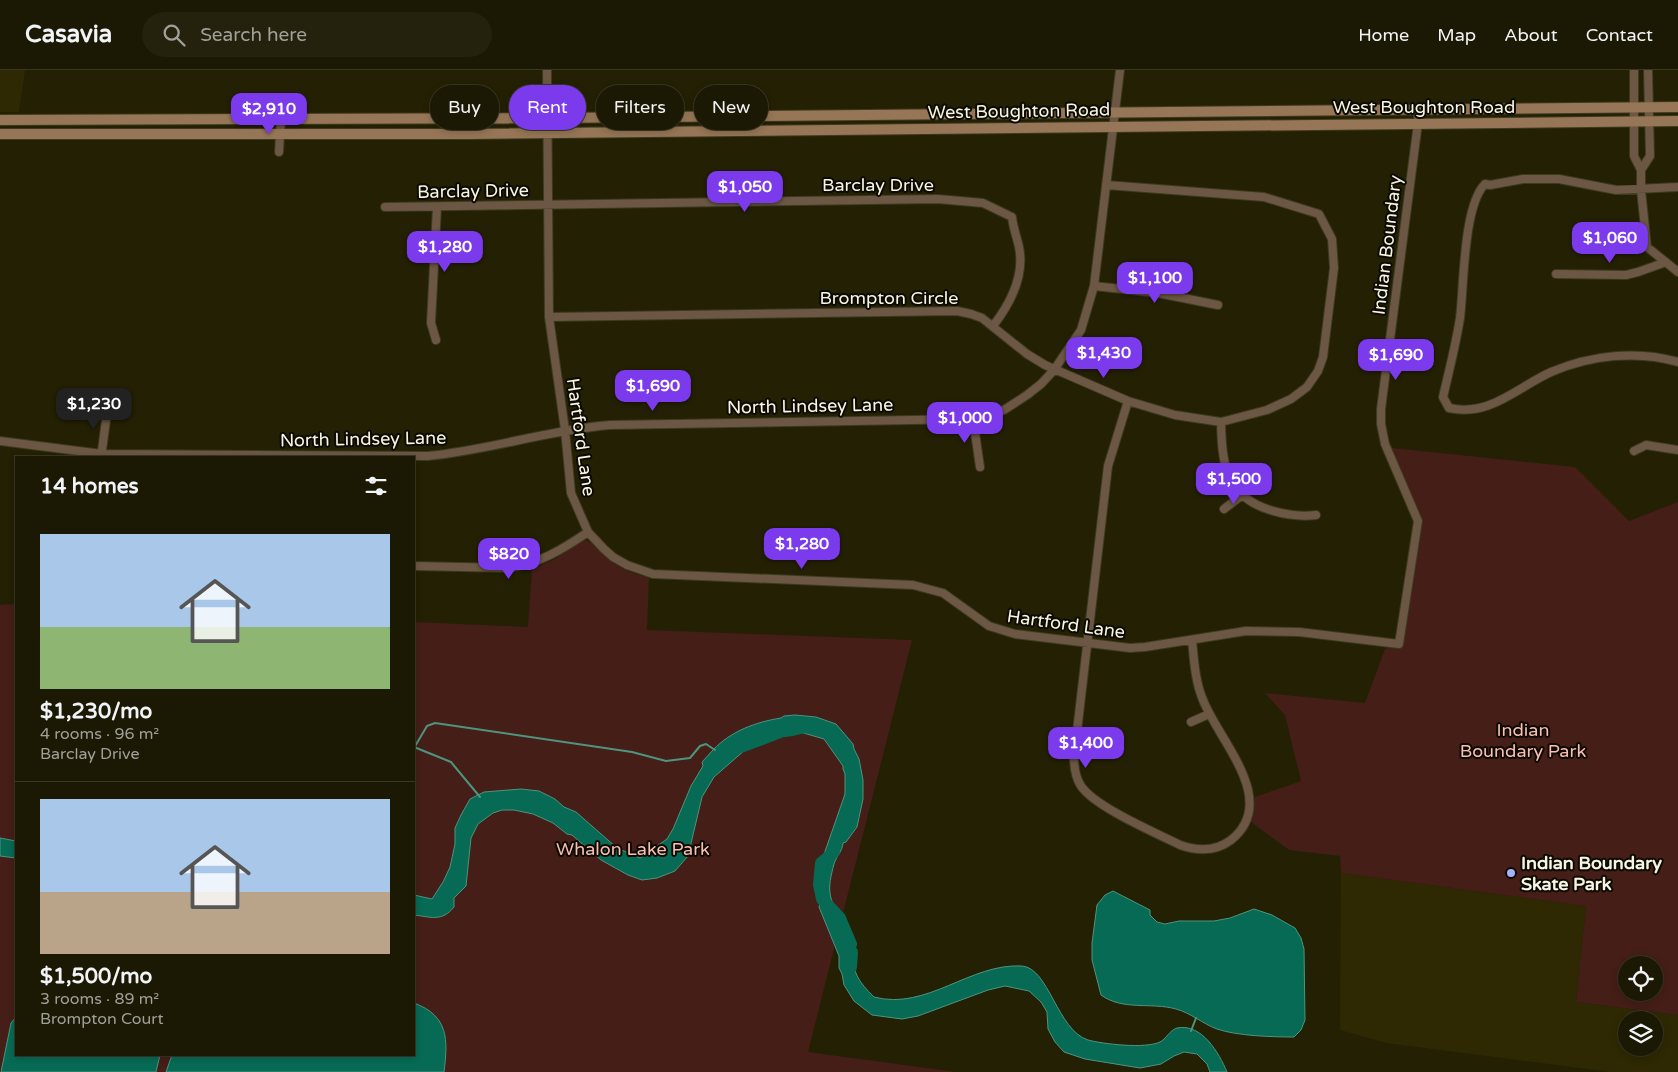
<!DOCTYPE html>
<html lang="en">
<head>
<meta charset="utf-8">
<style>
  :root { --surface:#1b1803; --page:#24210d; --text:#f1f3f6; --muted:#a0a09a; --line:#393725; --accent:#7c3aed }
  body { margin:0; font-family:"Varela Round",sans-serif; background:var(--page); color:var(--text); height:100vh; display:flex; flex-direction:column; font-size:19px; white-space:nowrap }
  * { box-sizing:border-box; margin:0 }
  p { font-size:16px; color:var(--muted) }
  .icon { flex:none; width:28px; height:28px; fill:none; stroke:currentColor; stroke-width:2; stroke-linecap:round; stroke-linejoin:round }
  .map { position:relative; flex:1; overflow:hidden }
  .panel { position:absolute; left:15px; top:386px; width:400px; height:600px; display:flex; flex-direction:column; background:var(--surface); border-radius:0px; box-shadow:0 2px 8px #0003,0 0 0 1px var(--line) }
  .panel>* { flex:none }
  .top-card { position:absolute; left:430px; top:15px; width:475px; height:45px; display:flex; gap:10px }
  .tools { position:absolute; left:1618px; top:886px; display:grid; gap:10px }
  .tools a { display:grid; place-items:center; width:45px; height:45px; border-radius:50%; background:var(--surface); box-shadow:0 2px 8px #0003,0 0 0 1px var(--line); font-size:25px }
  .price { position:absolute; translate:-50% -42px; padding:0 11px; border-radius:10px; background:var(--accent); color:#fff; font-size:16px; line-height:32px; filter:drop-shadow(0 1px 2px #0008) }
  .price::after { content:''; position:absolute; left:50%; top:30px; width:15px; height:11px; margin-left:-8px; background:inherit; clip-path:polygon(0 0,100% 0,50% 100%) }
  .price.current { background:#222; color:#fff }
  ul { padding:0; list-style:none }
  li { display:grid; align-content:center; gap:10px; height:265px; padding:0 25px }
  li+li { border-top:1px solid var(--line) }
  li span { display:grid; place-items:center; height:155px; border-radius:0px; color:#555 }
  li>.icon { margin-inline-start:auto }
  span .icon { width:90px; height:90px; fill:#fffc; stroke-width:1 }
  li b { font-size:21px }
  h2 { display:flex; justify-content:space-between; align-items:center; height:60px; padding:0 25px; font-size:21px }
  .tag { padding:0 18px; border-radius:22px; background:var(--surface); box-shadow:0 2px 8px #0003,0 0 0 1px var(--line); font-size:18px; line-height:45px }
  .tag.current { background:var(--accent); color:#fff }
  header { display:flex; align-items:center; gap:30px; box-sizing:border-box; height:70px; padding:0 25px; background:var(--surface); border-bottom:1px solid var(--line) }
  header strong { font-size:24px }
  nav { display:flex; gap:28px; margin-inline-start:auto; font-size:18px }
  .search { width:350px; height:45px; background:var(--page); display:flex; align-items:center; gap:12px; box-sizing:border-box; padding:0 18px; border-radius:28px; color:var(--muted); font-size:19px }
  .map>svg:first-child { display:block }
</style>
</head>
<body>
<header>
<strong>Casavia</strong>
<div class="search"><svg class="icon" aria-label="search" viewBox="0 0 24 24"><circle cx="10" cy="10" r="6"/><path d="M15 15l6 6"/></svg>Search here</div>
<nav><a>Home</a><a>Map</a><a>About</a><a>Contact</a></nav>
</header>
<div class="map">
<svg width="1678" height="1002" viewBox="0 0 1678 1002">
  <rect width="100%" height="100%" fill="#242004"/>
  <path fill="#2e2903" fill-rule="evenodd" d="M0 0H25L19 42H0Z
    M1341 803 1586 836 1576 932 1678 945V1002H1611L1386 973 1340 960ZM1626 950H1654V978H1626Z"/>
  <path fill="#441e17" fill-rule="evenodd" d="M1383 377 1575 397 1629 451 1678 432V945L1576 932 1586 836 1341 803 1340 786 1289 780 1251 752 1254 742 1255 727 1301 711 1285 645 1265 623 1365 633 1385 579 1399 574 1414 452ZM1626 895H1654V922H1626Z
    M585 470C592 471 611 491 619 496 628 502 639 505 649 508L647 560 912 570 808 982 956 1002H0V535L16 534V985H414V552L528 557 532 499 555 489Z"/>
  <path fill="#066a54" stroke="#4e947f" d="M795 645 816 647 836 654 853 674 854 679 859 689 863 710V729L857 757 846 772 843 773C843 780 836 787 834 794 827 820 828 827 841 849 845 857 846 867 851 874L847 878 852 882C853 904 859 912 874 927 927 941 970 893 1022 896 1049 898 1057 960 1088 970 1103 974 1145 979 1160 972 1166 969 1170 960 1177 958 1202 953 1219 983 1227 1002H1210L1207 994 1197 984 1184 982 1174 986 1161 994 1140 998 1085 989 1064 982 1055 972 1048 959 1047 942 1041 932 1029 921 1005 916 988 920 918 946 902 949 872 945 854 931 844 915 842 904 839 898V886L819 837 822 829 819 815 821 793 845 724V704L843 699V696L824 669 800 662 797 658 790 661H783L753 673 714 707 702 727 688 786 675 801 657 808 642 810 628 805 601 790 572 765 567 764 553 753 533 744 514 740H502L493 743 478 754 471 768 466 816 454 828V837C442 852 431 847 414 845V825L432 829 443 812 450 797 455 774V758L461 745 470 729 484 722 521 719 539 721 555 729 564 737 576 742 617 778 640 788 667 769 673 759 691 716 703 696 702 692C706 688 709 684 713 680 731 661 756 652 781 648L784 646Z
    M0 768 16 771V788L0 786Z
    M1113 821 1150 840V845L1157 852 1165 854 1179 851H1214L1230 848 1254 839 1272 845 1295 858 1301 868 1304 879 1305 950 1301 960 1294 967C1273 967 1237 966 1217 959 1203 954 1191 943 1176 939 1151 932 1123 941 1101 925L1092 890V873L1097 835 1105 825Z
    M414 933C449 946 448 970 444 1002H166L172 985H414Z
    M16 947V985H160L156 1002H1L11 953Z"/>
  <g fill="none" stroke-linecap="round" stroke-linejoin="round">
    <path stroke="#4e947f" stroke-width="2" d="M414 677 451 692 480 727
      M414 678 427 656 435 653 632 682 666 691 690 688 700 676 706 674 715 680
      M1191 961 1196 948"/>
    <path stroke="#066a54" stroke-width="12" d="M741 677 783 661C792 661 800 657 810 657
      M834 782 821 793 819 815 822 829 840 848 851 874 847 877 852 882 851 897"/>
    <g stroke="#3d3a1f" stroke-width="10">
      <path id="minor" d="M547 0 549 247 565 360 571 423 588 462 604 479 613 487 627 495 653 504 913 515 943 523 989 556 1015 564 1130 578 1145 577 1246 561 1299 562 1399 574 1418 451 1385 374 1381 354V339L1418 53V39
        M1634 0V86L1641 100V120L1647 177 1678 202
        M279 82 281 49
        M1641 100 1650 86 1648 0
        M1678 117 1616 120 1559 109H1523L1490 115 1485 114C1463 136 1464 217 1460 248 1456 274 1449 301 1443 327L1449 338C1490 347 1516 318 1551 302 1591 285 1637 280 1678 292
        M385 137 938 129 983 133 1012 147C1013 158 1017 167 1019 177 1025 206 1010 234 993 256
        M1556 204 1626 205 1638 202 1666 192
        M1094 216 1158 223 1218 235
        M549 247 957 241 971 244 982 248 1027 284 1045 295 1128 331 1175 345 1221 352 1267 340 1291 329 1307 317 1318 301 1323 287 1334 198 1332 169 1319 144 1264 127 1106 115
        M436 270 431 253 437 137
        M1128 331 1108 396 1074 687C1074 697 1075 707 1081 716 1095 737 1156 763 1180 775 1197 781 1215 782 1231 770 1280 731 1219 671 1203 630 1195 611 1194 590 1192 570
        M973 349 980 397
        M1221 352C1222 393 1225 426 1270 440 1286 445 1299 447 1316 445
        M0 371 102 384 428 386C490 380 548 360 610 355L973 349 1004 340 1027 325 1041 314 1054 300 1081 260 1094 216 1120 0
        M1634 381 1646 375 1678 380
        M101 388 108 335
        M1224 439 1241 426
        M414 496 508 498C539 494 563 479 588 462
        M1191 652 1209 644"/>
    </g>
    <g stroke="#3d3a1f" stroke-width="12">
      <path id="secondary" d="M0 50 548 48 1678 37
        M0 64H470L1678 51"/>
    </g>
    <use href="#minor" stroke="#6b5743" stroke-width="8"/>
    <use href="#secondary" stroke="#967656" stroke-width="10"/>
  </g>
  <circle fill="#a4b2fc" stroke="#0c0a02" stroke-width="2" cx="1511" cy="803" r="5"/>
  <g text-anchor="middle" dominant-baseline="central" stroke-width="4" stroke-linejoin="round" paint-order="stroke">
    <g font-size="18" fill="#f7f5e4" stroke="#0c0a02">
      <text x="1424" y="37">West Boughton Road</text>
      <text transform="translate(1019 41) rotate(-1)">West Boughton Road</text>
      <text x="878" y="115">Barclay Drive</text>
      <text transform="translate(473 121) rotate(-1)">Barclay Drive</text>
      <text transform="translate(1387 175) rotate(-83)">Indian Boundary</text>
      <text x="889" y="228">Brompton Circle</text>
      <text transform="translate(810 336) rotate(-1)">North Lindsey Lane</text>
      <text transform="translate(581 367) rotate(82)">Hartford Lane</text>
      <text transform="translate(363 369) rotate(-1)">North Lindsey Lane</text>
      <text transform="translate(1066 554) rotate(8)">Hartford Lane</text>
    </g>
    <g font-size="18" fill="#fabeb2" stroke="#0c0a02">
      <text x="1523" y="660">Indian<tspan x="1523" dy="21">Boundary Park</tspan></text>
      <text x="633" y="779">Whalon Lake Park</text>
    </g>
    <g font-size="18" font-weight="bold" fill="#f7f5e4" stroke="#0c0a02" text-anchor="start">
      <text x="1521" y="793">Indian Boundary<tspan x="1521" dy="21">Skate Park</tspan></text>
    </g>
  </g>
</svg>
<div class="tools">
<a><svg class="icon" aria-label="locate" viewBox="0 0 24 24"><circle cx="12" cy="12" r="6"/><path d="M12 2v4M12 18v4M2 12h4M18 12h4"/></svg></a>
<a><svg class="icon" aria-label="layers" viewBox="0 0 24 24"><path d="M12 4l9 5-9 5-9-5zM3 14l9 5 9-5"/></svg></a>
</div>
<b class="price" style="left:269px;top:65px">$2,910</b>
<b class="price" style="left:745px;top:143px">$1,050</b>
<b class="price" style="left:1610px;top:194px">$1,060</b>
<b class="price" style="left:445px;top:203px">$1,280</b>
<b class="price" style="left:1155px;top:234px">$1,100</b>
<b class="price" style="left:1104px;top:309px">$1,430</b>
<b class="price" style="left:1396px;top:311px">$1,690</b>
<b class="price" style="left:653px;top:342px">$1,690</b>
<b class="price current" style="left:94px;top:360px">$1,230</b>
<b class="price" style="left:965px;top:374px">$1,000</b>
<b class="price" style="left:1234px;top:435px">$1,500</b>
<b class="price" style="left:802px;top:500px">$1,280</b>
<b class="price" style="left:509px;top:510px">$820</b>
<b class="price" style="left:1086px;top:699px">$1,400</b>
<div class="top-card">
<a class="tag">Buy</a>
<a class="tag current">Rent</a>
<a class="tag">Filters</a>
<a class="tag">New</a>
</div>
<section class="panel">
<h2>14 homes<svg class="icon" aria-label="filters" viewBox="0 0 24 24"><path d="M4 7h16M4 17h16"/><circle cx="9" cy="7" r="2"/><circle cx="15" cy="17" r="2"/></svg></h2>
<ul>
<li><span style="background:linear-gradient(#a9c7e8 60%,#8fb573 0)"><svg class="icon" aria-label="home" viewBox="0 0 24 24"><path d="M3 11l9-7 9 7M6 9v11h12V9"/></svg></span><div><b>$1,230/mo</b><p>4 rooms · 96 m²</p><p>Barclay Drive</p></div></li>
<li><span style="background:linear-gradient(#a9c7e8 60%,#b9a48a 0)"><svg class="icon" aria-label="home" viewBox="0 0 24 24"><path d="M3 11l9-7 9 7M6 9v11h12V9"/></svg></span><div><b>$1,500/mo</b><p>3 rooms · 89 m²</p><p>Brompton Court</p></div></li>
</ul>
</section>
</div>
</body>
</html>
